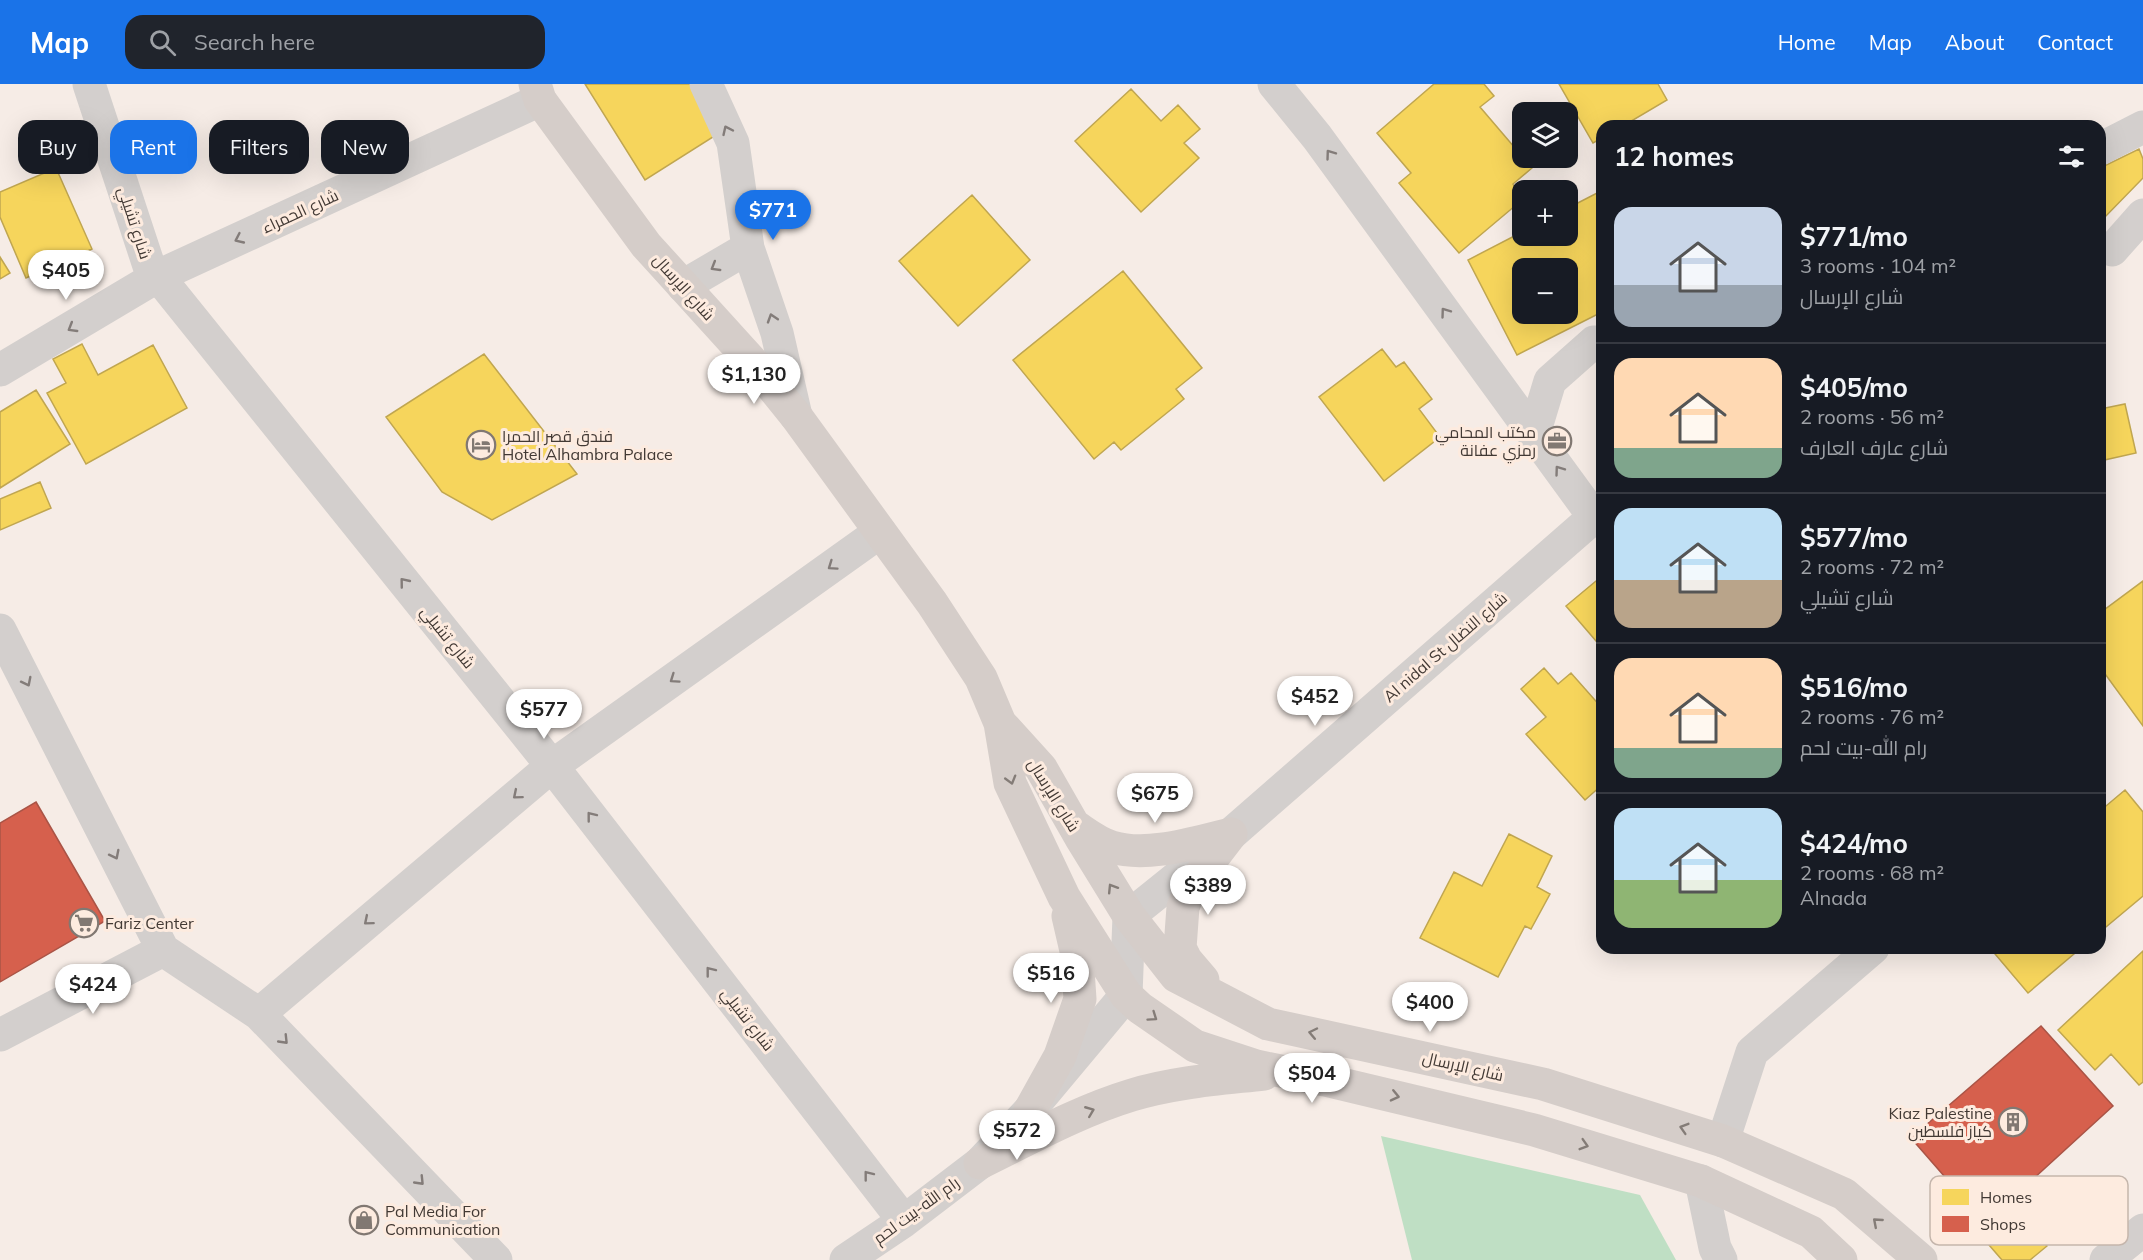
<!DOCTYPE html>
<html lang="en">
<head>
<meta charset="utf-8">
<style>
  :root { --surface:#171b24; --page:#20242c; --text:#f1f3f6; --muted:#9ea1a6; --line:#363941; --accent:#1a73e8 }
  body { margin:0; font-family:Mulish,Cairo,sans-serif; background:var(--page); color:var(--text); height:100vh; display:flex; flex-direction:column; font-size:22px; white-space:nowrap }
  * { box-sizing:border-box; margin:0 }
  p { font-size:20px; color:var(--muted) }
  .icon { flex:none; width:33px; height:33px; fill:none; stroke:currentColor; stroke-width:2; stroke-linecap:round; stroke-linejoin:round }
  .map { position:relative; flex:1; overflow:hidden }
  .side { position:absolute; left:1596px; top:36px; width:510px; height:834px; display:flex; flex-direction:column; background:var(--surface); border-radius:18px; box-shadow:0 6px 24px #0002 }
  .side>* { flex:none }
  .hud { position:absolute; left:18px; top:36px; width:570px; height:54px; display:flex; gap:12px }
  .buttons { position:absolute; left:1512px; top:18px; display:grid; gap:12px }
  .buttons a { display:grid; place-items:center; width:66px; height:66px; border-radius:12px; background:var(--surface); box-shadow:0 6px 24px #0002; font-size:30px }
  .price { position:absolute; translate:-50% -51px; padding:0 14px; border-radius:21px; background:#fff; color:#222; font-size:20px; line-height:39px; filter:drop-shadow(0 2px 3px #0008) }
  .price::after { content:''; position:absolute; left:50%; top:36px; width:18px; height:14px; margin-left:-9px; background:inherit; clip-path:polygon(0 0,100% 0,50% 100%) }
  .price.current { background:var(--accent); color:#fff }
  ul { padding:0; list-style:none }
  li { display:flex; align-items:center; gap:18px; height:150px; padding:0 18px }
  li+li { border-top:2px solid var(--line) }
  li span { display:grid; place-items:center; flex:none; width:168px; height:120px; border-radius:18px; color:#555 }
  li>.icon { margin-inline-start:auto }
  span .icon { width:72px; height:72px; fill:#fffc; stroke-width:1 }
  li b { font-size:26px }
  h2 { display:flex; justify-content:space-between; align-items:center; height:72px; padding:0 18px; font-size:26px }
  .chip { padding:0 21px; border-radius:18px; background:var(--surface); box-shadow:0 6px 24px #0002; font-size:21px; line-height:54px }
  .chip.current { background:var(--accent); color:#fff }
  header { display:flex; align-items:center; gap:36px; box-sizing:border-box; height:84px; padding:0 30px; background:var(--accent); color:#fff }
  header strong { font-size:28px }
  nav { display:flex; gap:33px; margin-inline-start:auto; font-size:21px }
  .search { width:420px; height:54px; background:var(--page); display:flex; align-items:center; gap:15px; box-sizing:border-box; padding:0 21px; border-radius:18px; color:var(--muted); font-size:22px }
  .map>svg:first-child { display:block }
</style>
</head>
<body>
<header>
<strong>Map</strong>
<div class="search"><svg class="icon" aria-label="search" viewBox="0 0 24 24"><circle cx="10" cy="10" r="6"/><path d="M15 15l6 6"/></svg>Search here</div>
<nav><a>Home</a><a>Map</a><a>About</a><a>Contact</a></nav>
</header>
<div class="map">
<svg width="2143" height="1176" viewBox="0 0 2143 1176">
  <rect width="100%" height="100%" fill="#f6ece6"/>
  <path fill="#bfdfc4" d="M1381 1052 1640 1111 1676 1176H1412Z"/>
  <path fill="#f6d55c" stroke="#c0a650" stroke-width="1.5" fill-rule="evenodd" d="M585 0H695L724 46 645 96Z
    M1434 0H1484L1494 12 1480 23 1532 84 1513 100 1522 111V116L1459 169 1399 99 1411 89 1377 49Z
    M1559 0H1658L1667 16 1623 42H1602V54L1593 59Z
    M1131 5 1161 37 1178 21 1200 45 1184 59 1199 74 1141 128 1075 57Z
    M2139 65 2143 75V94L2105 133 2100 136V84Z
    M56 84 92 165 26 194 0 133V108Z
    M1601 107 1602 228 1517 271 1468 176 1522 148V152H1568V124ZM1522 184H1568V230H1522Z
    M972 111 1030 176 958 242 899 177Z
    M0 173 10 189 0 195Z
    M1123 187 1202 284 1176 305 1184 315 1121 366 1114 358 1094 375 1013 276Z
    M82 260 98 291 153 261 187 324 86 380 47 309 66 299 53 275Z
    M1382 265 1396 283 1404 278 1432 315 1419 325 1440 353 1384 397 1319 313Z
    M484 270 577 390 492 436 442 408 386 333Z
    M36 306 70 360 0 404V328Z
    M2125 320 2136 369 2100 377V325Z
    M40 398 51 424 0 446V415Z
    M1602 492V564L1566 522Z
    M2143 497V642L2100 583V529Z
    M1544 584 1558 600 1571 589 1602 624V701L1585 716 1526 650 1546 633 1521 605Z
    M2125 706 2143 728V812L2100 848V727Z
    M1509 750 1552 772 1537 803 1550 810 1531 845 1525 842 1498 893 1420 854 1454 788 1482 802Z
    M1990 864H2081L2028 909Z
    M2143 867V998L2139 1001 2111 970 2095 986 2058 946Z
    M2016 1125 2047 1162 2030 1176H2002L1983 1154Z"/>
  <path fill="#d6604d" stroke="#aa5446" stroke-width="1.5" d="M36 718 105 837 0 898V739Z
    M2041 942 2113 1022 1985 1139 1911 1054Z"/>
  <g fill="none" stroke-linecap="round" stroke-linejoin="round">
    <path stroke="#d3cfcd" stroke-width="33" d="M89 0 151 188 158 192 552 682 904 1137
      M706 0 733 59 748 164 777 249 796 332
      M1274 0 1317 53 1594 433
      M2100 65 2143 43
      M2112 166 2143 131
      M683 202 748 164
      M0 286 158 192 540 16
      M1534 350 1550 297 1594 258H1602
      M0 546 163 866 259 930 496 1176
      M259 930 552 682 880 448
      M0 951 163 866
      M1723 1057 1752 968 1873 864
      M1701 1097 1715 1164 1721 1176
      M846 1176 904 1137 980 1079 1030 1026 1126 911 1129 832 1231 750 1594 433 1602 429
      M2106 1176 2143 1146"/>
    <path stroke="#d5cdc9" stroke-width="33" d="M535 0 540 16 646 161 753 279 796 332 932 519 981 594 1000 639 1010 699 1064 813 1126 911 1140 924 1195 962 1256 982 1325 996 1534 1046 1701 1097 1811 1148 1841 1176
      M1000 639 1041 684 1081 754 1129 832 1176 892 1268 940 1543 1000 1723 1057 1844 1110 1921 1176
      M1075 742C1087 750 1098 759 1112 763 1148 774 1196 758 1231 750
      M1203 896 1186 876 1180 864 1183 823 1192 801 1231 750
      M1030 1026 1060 972 1080 915 1077 871 1068 832
      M980 1079C1029 1055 1079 1027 1132 1011 1175 998 1220 995 1264 990"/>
  </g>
  <defs><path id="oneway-chevron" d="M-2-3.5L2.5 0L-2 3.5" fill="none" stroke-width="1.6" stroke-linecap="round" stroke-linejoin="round" transform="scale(1.5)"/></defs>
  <g stroke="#837c79">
    <use href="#oneway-chevron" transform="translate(727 46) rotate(-115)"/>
    <use href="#oneway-chevron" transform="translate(1330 70) rotate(-126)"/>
    <use href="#oneway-chevron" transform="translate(239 155) rotate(155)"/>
    <use href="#oneway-chevron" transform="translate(715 183) rotate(149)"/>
    <use href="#oneway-chevron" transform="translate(1445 228) rotate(-126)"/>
    <use href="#oneway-chevron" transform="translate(772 234) rotate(-108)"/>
    <use href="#oneway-chevron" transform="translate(72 244) rotate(149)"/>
    <use href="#oneway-chevron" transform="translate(1559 386) rotate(-126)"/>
    <use href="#oneway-chevron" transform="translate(832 482) rotate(145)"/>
    <use href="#oneway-chevron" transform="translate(404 498) rotate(-129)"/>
    <use href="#oneway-chevron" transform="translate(674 595) rotate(145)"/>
    <use href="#oneway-chevron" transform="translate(27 598) rotate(63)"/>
    <use href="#oneway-chevron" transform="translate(517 711) rotate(140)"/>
    <use href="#oneway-chevron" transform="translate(591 732) rotate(-128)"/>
    <use href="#oneway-chevron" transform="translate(115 771) rotate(63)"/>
    <use href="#oneway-chevron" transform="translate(368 837) rotate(140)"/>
    <use href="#oneway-chevron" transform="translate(710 887) rotate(-128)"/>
    <use href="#oneway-chevron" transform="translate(284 956) rotate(46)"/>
    <use href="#oneway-chevron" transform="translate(868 1091) rotate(-128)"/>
    <use href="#oneway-chevron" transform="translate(420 1097) rotate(46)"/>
  </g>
  <g stroke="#847c77">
    <use href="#oneway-chevron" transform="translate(1011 696) rotate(74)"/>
    <use href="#oneway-chevron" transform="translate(1112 804) rotate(-122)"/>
    <use href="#oneway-chevron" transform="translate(1153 933) rotate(35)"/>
    <use href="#oneway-chevron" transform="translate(1313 949) rotate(-168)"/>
    <use href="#oneway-chevron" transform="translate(1395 1012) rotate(13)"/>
    <use href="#oneway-chevron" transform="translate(1090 1027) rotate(-22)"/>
    <use href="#oneway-chevron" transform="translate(1684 1044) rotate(-163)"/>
    <use href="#oneway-chevron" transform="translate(1584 1061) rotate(17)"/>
    <use href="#oneway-chevron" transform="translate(1877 1138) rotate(-139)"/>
  </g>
  <defs>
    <g id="office-ring" transform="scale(1.5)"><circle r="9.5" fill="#fdebdf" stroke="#817872" stroke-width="1.5"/><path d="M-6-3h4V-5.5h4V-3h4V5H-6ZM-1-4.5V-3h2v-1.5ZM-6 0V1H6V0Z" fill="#817872"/></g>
    <g id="hotel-ring" transform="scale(1.5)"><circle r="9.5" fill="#fdebdf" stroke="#817872" stroke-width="1.5"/><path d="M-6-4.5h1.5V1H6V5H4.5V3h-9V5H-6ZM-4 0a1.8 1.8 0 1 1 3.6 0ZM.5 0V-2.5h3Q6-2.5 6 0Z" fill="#817872"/></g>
    <g id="supermarket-ring" transform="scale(1.5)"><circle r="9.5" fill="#fdebdf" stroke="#817872" stroke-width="1.5"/><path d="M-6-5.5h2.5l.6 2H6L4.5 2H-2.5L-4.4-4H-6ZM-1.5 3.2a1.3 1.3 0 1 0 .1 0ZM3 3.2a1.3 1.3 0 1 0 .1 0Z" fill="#817872"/></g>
    <g id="building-ring" transform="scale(1.5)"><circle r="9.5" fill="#fdebdf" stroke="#817872" stroke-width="1.5"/><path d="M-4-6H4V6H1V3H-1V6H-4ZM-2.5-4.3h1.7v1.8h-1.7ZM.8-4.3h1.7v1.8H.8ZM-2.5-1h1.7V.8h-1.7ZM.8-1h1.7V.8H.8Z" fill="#817872"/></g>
    <g id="shop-ring" transform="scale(1.5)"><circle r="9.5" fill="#fdebdf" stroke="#817872" stroke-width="1.5"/><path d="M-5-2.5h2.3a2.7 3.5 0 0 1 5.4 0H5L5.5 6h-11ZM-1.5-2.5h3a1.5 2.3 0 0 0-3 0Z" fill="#817872"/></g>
  </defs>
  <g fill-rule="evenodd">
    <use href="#office-ring" x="1557" y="357"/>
    <use href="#hotel-ring" x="481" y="361"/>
    <use href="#supermarket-ring" x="84" y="839"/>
    <use href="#building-ring" x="2013" y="1038"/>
    <use href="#shop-ring" x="364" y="1136"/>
  </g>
  <g text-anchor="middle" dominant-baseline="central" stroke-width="6" stroke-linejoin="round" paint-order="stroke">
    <g font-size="16" fill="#423934" stroke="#fdebdf">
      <text transform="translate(300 127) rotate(-25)">شارع الحمراء</text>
      <text transform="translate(135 139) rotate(72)">شارع تشيلي</text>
      <text transform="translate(684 203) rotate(48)">شارع الإرسال</text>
      <text transform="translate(448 553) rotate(51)">شارع تشيلي</text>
      <text transform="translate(1445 563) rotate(-41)">Al nidal St شارع النضال</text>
      <text transform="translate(1054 711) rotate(58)">شارع الإرسال</text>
      <text transform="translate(748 935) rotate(52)">شارع تشيلي</text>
      <text transform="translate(1463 982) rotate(13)">شارع الإرسال</text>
      <text transform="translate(916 1126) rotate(-36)">رام الله-بيت لحم</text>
    </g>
    <g font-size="16" fill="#423934" stroke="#fdebdf" text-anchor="start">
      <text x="1536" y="348" text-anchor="end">مكتب المحامي<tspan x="1536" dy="18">رمزي عفانة</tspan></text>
      <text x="502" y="352">فندق قصر الحمرا<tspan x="502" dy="18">Hotel Alhambra Palace</tspan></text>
      <text x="105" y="839">Fariz Center</text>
      <text x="1992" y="1029" text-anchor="end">Kiaz Palestine<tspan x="1992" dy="18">كياز فلسطين</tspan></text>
      <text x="385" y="1127">Pal Media For<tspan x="385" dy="18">Communication</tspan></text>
    </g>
  </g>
  <rect x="1930" y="1092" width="198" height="69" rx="9" fill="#fdebdf" stroke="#c5b6ac" stroke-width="1.5"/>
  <rect x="1942" y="1105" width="27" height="16" fill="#f6d55c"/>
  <rect x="1942" y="1132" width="27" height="16" fill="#d6604d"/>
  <g font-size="16" fill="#423934">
    <text x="1980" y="1119">Homes</text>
    <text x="1980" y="1146">Shops</text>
  </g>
</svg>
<div class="buttons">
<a><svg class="icon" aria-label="layers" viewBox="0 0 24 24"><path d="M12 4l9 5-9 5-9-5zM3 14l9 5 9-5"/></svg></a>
<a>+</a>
<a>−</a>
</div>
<b class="price current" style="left:773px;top:157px">$771</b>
<b class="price" style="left:66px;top:217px">$405</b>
<b class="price" style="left:754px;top:321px">$1,130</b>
<b class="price" style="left:1315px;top:643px">$452</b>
<b class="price" style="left:544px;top:656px">$577</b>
<b class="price" style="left:1155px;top:740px">$675</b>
<b class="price" style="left:1208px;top:832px">$389</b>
<b class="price" style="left:1051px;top:920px">$516</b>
<b class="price" style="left:93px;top:931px">$424</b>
<b class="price" style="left:1430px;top:949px">$400</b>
<b class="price" style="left:1312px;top:1020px">$504</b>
<b class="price" style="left:1017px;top:1077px">$572</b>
<div class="hud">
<a class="chip">Buy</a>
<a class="chip current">Rent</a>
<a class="chip">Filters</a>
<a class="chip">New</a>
</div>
<section class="side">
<h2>12 homes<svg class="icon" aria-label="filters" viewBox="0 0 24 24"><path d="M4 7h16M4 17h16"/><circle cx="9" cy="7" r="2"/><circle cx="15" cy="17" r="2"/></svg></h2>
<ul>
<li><span style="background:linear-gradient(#c9d6e8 65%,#9aa5b1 0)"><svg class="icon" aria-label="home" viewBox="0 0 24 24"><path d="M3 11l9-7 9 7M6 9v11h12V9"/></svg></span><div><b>$771/mo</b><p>3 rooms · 104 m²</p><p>شارع الإرسال</p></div></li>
<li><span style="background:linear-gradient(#ffd9b3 75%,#7fa58c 0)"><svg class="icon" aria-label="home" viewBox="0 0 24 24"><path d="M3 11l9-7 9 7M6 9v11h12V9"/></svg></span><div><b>$405/mo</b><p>2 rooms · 56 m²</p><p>شارع عارف العارف</p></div></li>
<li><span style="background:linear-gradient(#bfe0f5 60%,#b9a48a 0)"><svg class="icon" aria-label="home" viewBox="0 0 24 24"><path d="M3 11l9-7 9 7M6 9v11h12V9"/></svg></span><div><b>$577/mo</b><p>2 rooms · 72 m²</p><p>شارع تشيلي</p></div></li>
<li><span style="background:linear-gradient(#ffd9b3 75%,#7fa58c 0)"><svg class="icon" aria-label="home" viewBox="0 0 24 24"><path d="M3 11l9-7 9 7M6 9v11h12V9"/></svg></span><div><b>$516/mo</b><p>2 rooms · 76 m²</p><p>رام الله-بيت لحم</p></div></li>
<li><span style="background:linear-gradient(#bfe0f5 60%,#8fb573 0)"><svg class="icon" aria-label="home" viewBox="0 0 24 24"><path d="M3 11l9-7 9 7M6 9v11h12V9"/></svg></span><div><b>$424/mo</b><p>2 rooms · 68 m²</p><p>Alnada</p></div></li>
</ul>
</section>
</div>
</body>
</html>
